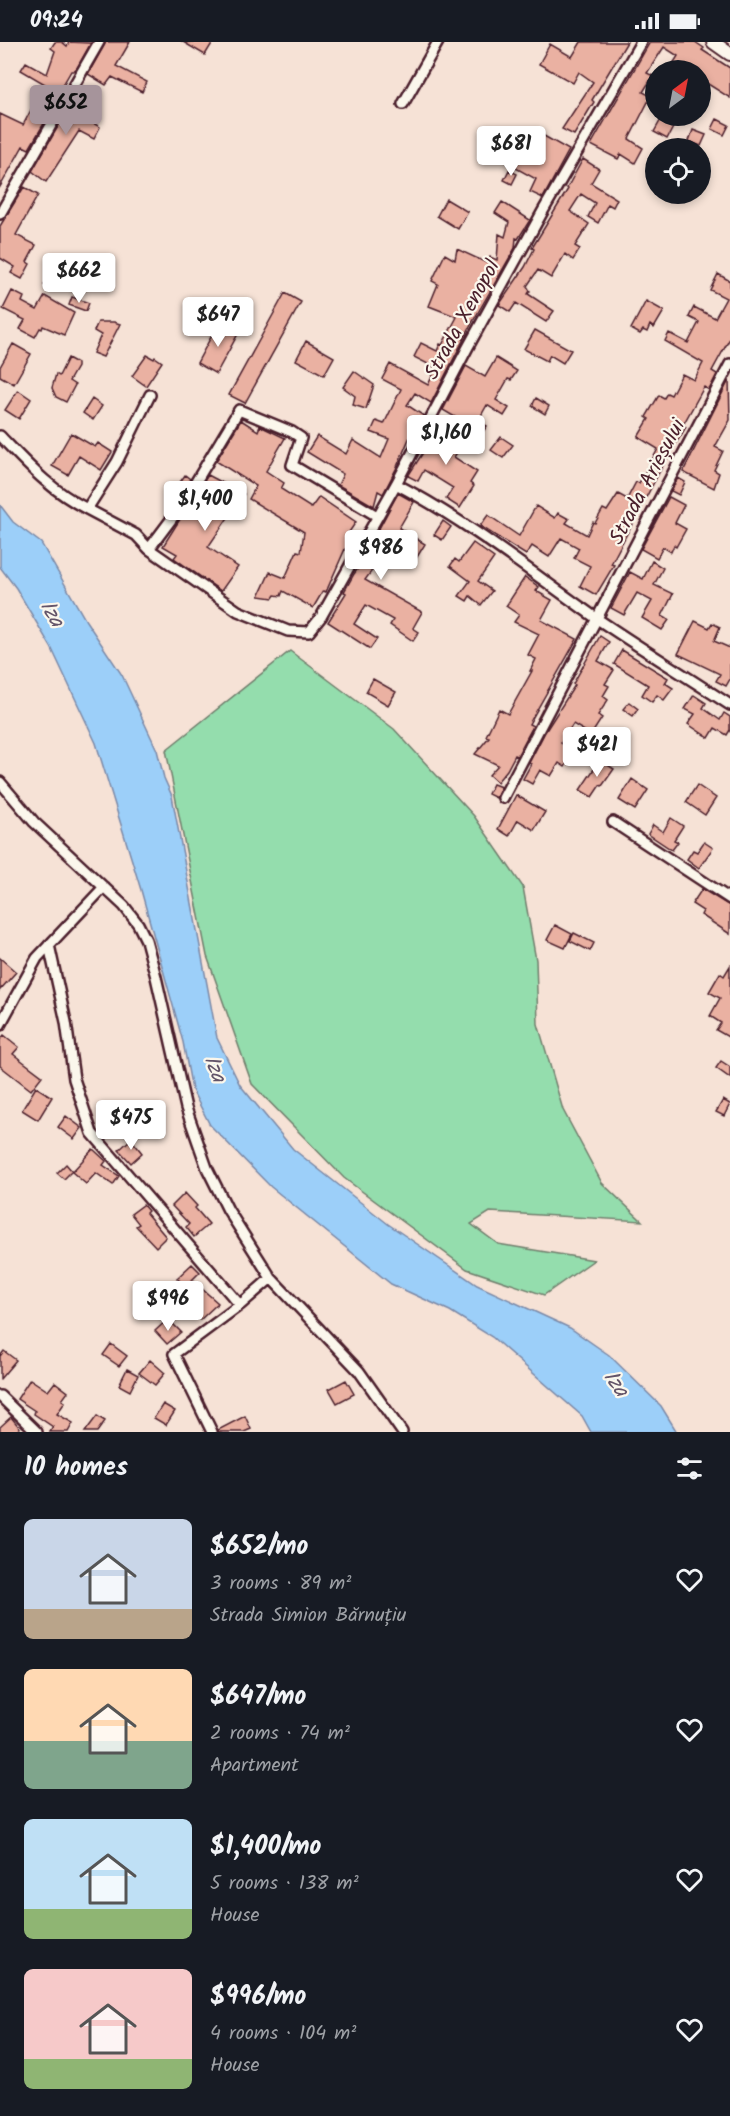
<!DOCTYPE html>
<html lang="en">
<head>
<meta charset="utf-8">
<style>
  :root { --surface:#171b24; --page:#242831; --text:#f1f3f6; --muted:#9ea1a6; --accent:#a6949b }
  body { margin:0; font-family:Kalam,sans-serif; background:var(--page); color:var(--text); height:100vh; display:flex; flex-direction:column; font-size:22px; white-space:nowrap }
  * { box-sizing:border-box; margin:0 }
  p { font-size:20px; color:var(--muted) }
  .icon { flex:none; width:33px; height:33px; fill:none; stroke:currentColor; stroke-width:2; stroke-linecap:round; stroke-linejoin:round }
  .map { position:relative; height:1390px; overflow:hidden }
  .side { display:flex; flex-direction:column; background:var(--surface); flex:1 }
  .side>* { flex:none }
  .needle { width:39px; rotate:32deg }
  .controls { position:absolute; left:645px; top:18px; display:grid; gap:12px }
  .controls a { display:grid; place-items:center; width:66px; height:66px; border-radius:50%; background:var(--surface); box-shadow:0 3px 9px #0003; font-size:30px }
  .price { position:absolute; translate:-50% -51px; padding:0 14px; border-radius:6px; background:#fff; color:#222; font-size:20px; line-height:39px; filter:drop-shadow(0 2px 3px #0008) }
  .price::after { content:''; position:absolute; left:50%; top:36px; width:18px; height:14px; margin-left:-9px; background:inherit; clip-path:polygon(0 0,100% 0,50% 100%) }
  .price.on { background:var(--accent); color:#111 }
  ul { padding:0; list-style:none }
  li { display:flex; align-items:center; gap:18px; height:150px; padding:0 24px }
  li span { display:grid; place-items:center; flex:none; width:168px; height:120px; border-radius:9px; color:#555 }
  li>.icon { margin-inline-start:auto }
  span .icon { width:72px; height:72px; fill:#fffc; stroke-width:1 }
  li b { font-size:26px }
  h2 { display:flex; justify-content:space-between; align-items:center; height:72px; padding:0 24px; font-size:26px }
  .status { display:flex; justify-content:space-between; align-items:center; height:42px; padding:0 30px; background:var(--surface); direction:ltr }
  .status svg { height:16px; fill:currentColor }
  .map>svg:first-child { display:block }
</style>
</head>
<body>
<div class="status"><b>09:24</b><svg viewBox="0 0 49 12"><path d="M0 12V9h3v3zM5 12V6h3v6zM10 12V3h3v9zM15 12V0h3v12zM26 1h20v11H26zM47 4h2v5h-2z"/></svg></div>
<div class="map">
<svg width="730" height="1390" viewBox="0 0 730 1390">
  <rect width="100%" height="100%" fill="#f6e2d6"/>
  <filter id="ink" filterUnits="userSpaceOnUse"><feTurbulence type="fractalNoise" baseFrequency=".0167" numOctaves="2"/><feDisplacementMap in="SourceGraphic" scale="12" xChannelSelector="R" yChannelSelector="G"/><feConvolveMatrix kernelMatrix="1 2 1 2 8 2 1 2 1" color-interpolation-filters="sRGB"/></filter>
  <g filter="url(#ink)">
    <path fill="#94ddad" stroke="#6f7e6c" stroke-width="1.5" d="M290 609 394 687 474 774 523 845 536 918 538 982 563 1068 602 1141 642 1179 490 1170 471 1182 498 1202 594 1218 544 1253 467 1227 344 1136 252 1042 207 914 166 708Z"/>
    <path fill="#9ccff9" stroke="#7b89a7" stroke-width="1.5" d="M0 463 13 480 41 501 86 579 122 633 157 708 164 736 172 754 217 996 240 1043 293 1107 388 1182 477 1243 570 1286 609 1313 661 1364 677 1390H591L582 1374 492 1295 450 1269 391 1242 271 1145 210 1083 192 1048 183 1000 141 848 96 701 51 605 16 546 0 525Z"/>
    <path fill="#eab1a2" stroke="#4a1f2b" stroke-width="1.5" d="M55 0H62L67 4 69 0 91 1 77 26 73 29H71L56 55 59 56 29 107 23 104 0 145V72L23 83 45 42 21 28 26 20 47 32 55 9 51 6Z
      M106 0H130L116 24 147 40 142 50 112 35 106 43 88 32Z
      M183 0H213L205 13Z
      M581 0H627L592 58 594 60 574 93 562 87 593 40 579 30 573 41 539 22 550 2 572 15Z
      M650 0H695L704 6 702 8 730 26V56L700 37V28H684L673 22 678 14 664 5 647 31 653 34 643 50 651 54 629 97 643 106 635 121 621 112 618 117 591 103Z
      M77 52 95 62 86 77 100 85 94 97 79 89 46 140 32 129Z
      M663 74H679L667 97 654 90Z
      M717 77 729 83 724 93 712 87Z
      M693 88 706 93 701 104 689 99Z
      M532 89 544 94 569 108 543 156 530 150 536 137 514 125 519 116 521 117Z
      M583 117 599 127 591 141 617 157 613 165 608 162 598 181 588 175 595 161 581 152 570 169 589 182 575 204 580 207 573 218 565 212 551 236 538 228 527 244 530 249 528 252 554 269 546 280 516 261 510 270 499 263 525 225 534 207 532 206 568 147 567 146Z
      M509 128 517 132 512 142 504 138Z
      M24 145 38 153 16 193 36 203 27 220 30 222 22 237 11 231 15 225 0 216V184Z
      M446 157 468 170 458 187 437 174Z
      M502 160 530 178 518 197 516 196 515 206 472 281 431 361 415 351 407 363 424 374 415 391 412 390 396 427 383 452 378 449 374 464 338 443 343 432 307 410 317 394 346 412 353 398 381 416 389 397 371 390 376 379 384 382 401 347 382 337 390 322 428 343 436 326 414 315 421 301 437 309 440 302 442 303 457 275 429 264 438 242 432 239 445 212 455 218 457 207 487 221 490 215 497 218 499 192 505 195 509 180 495 171Z
      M51 232 61 238 55 249 44 243Z
      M718 232 730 239V296L712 329 717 332 709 348 704 345 683 383 686 385 662 425 611 522 614 523 596 553 580 544 590 524 574 516 579 506 561 496 549 515 532 504 526 513 480 484 488 473 519 494 536 464 555 476 558 471 569 477 566 481 587 493 593 480 595 481 603 467 607 469 618 452 627 457 636 440 639 441 658 407 638 395 649 377 646 375 659 353 664 356 667 351 671 353 682 332 694 338 703 321 665 299 669 291 688 301 699 280 689 275 694 265 715 276 726 256 710 248Z
      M12 249 24 255 22 260 37 268 45 254 74 271 64 293 43 284 42 287 40 286 35 295 20 287 25 278 3 267Z
      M285 251 301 260 245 361 229 353Z
      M72 255 89 261 86 269 69 263Z
      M646 259 664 269 654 286 650 283 647 290 643 288 640 292 631 287Z
      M98 280H114L120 282 103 315 93 311 101 293 94 289Z
      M219 280 239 290 216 332 197 321Z
      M535 288 571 308 563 321 550 313 547 319 524 307Z
      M306 299 334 315 324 333 296 318Z
      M13 302 31 312 14 342 0 334V325Z
      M147 313 154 317 155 315 162 320 146 344 132 334Z
      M68 316 77 321V325L69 339 75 343 66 360 56 355 52 346 56 332 59 334Z
      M496 316 517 329 511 338 508 337 496 358 509 366 504 374 487 363 478 379 487 384 482 391 443 368 466 324 485 335Z
      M354 329 374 343 366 367 353 363 355 354 343 345Z
      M729 338 730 378 715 405 723 409 714 428 719 431 714 446 683 430Z
      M18 348 31 357 19 377 5 368Z
      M536 356 549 364 545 372 532 364Z
      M92 357 102 364 93 378 83 371Z
      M241 378 258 389 260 384 285 396 266 429 284 441 281 447 311 466 319 455 356 480 347 493 353 497 347 508 345 507 326 550 323 549 313 566 283 549 281 554 275 553 273 556 259 554 270 530 285 536 297 509 301 510 304 490 249 457 256 444 216 419Z
      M440 384 464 400 454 415 477 430 470 441 474 444 460 466 446 457 453 446 424 428 418 439 408 434Z
      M71 391 95 405 98 401 112 410 101 428 79 414 68 433 52 424Z
      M501 395 513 403 503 416 491 408Z
      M185 433 190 437 178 457 171 453Z
      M208 433 244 452 208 505 238 525 221 549 174 516 177 512 163 504Z
      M678 436 685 440 679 453 671 449Z
      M398 451 414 460 399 486 425 502 414 520 385 503 373 521 376 523 365 538 422 570 413 586 419 590 413 599 390 583 393 578 366 563 354 582 377 597 370 607 328 580 346 551 344 550 354 532 370 509 368 507Z
      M669 455 684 463 675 481 686 487 676 505 674 503 671 510 663 505 657 516 641 507Z
      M443 479 451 485 442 498 434 493Z
      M473 501 494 516 478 539 492 549 481 563 470 554 467 559 459 554 470 539 450 524 455 517 459 520Z
      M652 519 663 526 654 543 673 552 662 574 669 578 662 588 642 576 652 559 637 551 624 573 611 566 630 530 643 537Z
      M525 535 539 545 536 549 552 558 541 578 577 597 529 682 533 684 517 714 515 713 507 728 497 740 489 733 498 723 475 712 489 695 486 694 499 667 508 672 532 629H530L536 617 528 613 539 592 514 580 519 573 506 564Z
      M695 579 709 586 712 581 720 585 714 599 730 606V637L726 644 716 639 720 632 678 612Z
      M600 594 609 600 598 619 614 628 605 642 609 644 603 654 608 658 598 673 602 676 591 693 573 682 561 701 574 709 565 725 559 721 551 734 540 728 532 742 523 737 531 722 529 721 545 690 575 643 573 642Z
      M622 608 668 636 665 641 673 646 664 658 657 653 652 660 642 653 648 643 614 622Z
      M373 637 396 650 388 663 366 650Z
      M694 653 706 661 703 666 720 678 724 671 730 675V688L727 693 715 686 709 696 688 682 695 672 685 667Z
      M629 660 638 667 633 674 623 667Z
      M600 718 614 727 602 744 600 743 592 755 580 748Z
      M632 737 648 748 635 768 619 758Z
      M493 742 501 745 496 756 488 752Z
      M697 743 716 756 705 773 686 760Z
      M516 753 545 770 534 788 518 778 509 794 498 787Z
      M671 776 683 784 674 798 678 800 672 808 648 792 653 783 663 790Z
      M704 800 713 806 699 826 687 817 693 808 697 810Z
      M702 847 730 864V892L701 873 703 869 692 862Z
      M555 883 572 892 565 906 547 898Z
      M574 891 594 901 590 909 570 899Z
      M0 916 16 930 0 948Z
      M730 924V996L716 988 721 981 710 974 720 956 709 950 720 931 724 934Z
      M4 993 19 1005 13 1012 42 1034 31 1048 0 1024V998Z
      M721 1019 730 1025V1036L716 1026Z
      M36 1045 52 1055 38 1078 22 1068Z
      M723 1058 730 1062 724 1074 716 1070Z
      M66 1074 82 1086 74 1097 58 1085Z
      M131 1097 142 1111 131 1121 119 1108Z
      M93 1107 106 1119 103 1123 119 1134 113 1143 96 1131 86 1142 72 1130Z
      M66 1122 72 1129 64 1137 57 1131Z
      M185 1151 197 1164 195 1166 209 1182 194 1195 186 1185 189 1182 172 1164Z
      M143 1163 148 1169 146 1171 166 1195 156 1205 136 1184 139 1182 131 1172Z
      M192 1222 200 1230 192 1238 218 1261 200 1278 188 1265 196 1257 177 1236Z
      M168 1277 181 1290 167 1302 155 1289Z
      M111 1302 127 1314 119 1324 103 1313Z
      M4 1309 16 1318 0 1337V1314Z
      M150 1318 165 1331 155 1343 139 1331Z
      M127 1327 138 1333 130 1349 119 1343Z
      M30 1337 48 1349 55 1340 68 1350 62 1358 65 1360 57 1372 73 1381 68 1390H50L53 1385 34 1372 35 1369 17 1357Z
      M346 1338 354 1352 337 1361 329 1347Z
      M163 1362 175 1369 166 1383 154 1376Z
      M97 1374 105 1379 97 1390H85Z
      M245 1374 251 1387 244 1390H219L218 1388Z
      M11 1375 20 1386 16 1390H0V1385Z"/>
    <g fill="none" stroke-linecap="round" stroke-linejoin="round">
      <g stroke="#4a1f2b" stroke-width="14">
        <path id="minor" d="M403 62 438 0
          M0 172 99 0
          M0 394C28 423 50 448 87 467L117 420 150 353
          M396 442C467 479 531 530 596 576 640 606 686 634 730 663
          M87 467 136 493 149 507 238 569 288 589 309 590 321 575 396 442 468 305 543 169 641 0
          M149 507 182 463 239 368 292 390 301 396 292 423 377 474
          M0 740 34 780 124 864 138 882 146 898 156 935 186 1066 207 1126 228 1168 271 1236 359 1329 402 1390
          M503 756 730 322
          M613 780 730 857
          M49 903 66 980 74 1037 92 1091 240 1263 271 1236
          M0 983 37 916 104 845
          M0 1354 37 1390
          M212 1390 174 1312 240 1263"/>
      </g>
      <g stroke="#4a1f2b" stroke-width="16">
        <path id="tertiary" d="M713 0 730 12"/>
      </g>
      <use href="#minor" stroke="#fbf7ec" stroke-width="9"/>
      <use href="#tertiary" stroke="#fbf7ec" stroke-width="12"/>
    </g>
  </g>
  <g text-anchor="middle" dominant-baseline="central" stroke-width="4.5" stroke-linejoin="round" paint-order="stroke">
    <g font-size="21" fill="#4a1f2b" stroke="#fbf7ec">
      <text transform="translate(463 278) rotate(-61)">Strada Xenopol</text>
      <text transform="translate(648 440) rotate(-62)">Strada Arieșului</text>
    </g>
    <g font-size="22" font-style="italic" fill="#635469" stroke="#fbf7ec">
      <text transform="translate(51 572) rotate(61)">Iza</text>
      <text transform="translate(214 1027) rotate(69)">Iza</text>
      <text transform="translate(615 1342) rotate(55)">Iza</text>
    </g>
  </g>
</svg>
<div class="controls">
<a><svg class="needle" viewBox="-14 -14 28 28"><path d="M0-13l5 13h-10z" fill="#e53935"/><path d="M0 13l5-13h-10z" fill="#9ea1a6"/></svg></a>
<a><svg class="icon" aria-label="locate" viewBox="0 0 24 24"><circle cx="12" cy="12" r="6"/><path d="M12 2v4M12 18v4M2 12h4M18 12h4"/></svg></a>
</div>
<b class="price on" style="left:66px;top:94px">$652</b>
<b class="price" style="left:511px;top:135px">$681</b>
<b class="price" style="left:79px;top:262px">$662</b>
<b class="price" style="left:218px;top:306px">$647</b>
<b class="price" style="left:446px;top:424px">$1,160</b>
<b class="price" style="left:205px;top:490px">$1,400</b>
<b class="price" style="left:381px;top:539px">$986</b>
<b class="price" style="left:597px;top:736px">$421</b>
<b class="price" style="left:131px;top:1109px">$475</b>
<b class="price" style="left:168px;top:1290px">$996</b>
</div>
<section class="side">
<h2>10 homes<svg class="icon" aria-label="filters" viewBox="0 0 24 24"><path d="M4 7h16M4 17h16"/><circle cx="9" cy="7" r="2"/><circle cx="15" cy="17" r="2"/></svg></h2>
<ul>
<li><span style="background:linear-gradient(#c9d6e8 75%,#b9a48a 0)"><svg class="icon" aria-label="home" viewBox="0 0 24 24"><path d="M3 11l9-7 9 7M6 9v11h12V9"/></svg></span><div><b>$652/mo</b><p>3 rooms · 89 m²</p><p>Strada Simion Bărnuțiu</p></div><svg class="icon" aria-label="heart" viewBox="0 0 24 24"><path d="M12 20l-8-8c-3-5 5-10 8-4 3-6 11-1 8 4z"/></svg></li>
<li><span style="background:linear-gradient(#ffd9b3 60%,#7fa58c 0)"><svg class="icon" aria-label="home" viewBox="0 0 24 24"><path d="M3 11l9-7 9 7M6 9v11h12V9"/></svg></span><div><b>$647/mo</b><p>2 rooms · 74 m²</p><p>Apartment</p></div><svg class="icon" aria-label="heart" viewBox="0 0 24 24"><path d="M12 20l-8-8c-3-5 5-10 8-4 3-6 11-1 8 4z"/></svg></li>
<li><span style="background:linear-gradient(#bfe0f5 75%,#8fb573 0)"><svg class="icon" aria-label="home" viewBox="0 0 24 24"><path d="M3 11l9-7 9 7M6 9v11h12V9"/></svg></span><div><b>$1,400/mo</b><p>5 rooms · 138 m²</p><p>House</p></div><svg class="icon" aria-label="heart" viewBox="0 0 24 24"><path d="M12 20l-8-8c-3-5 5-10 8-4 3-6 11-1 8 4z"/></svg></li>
<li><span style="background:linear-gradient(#f6c9c9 75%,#8fb573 0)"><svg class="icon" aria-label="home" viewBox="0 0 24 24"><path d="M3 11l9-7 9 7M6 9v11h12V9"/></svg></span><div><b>$996/mo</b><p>4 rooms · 104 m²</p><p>House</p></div><svg class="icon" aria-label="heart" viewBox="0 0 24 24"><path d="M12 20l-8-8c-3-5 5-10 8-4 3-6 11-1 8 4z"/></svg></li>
</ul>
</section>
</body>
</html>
